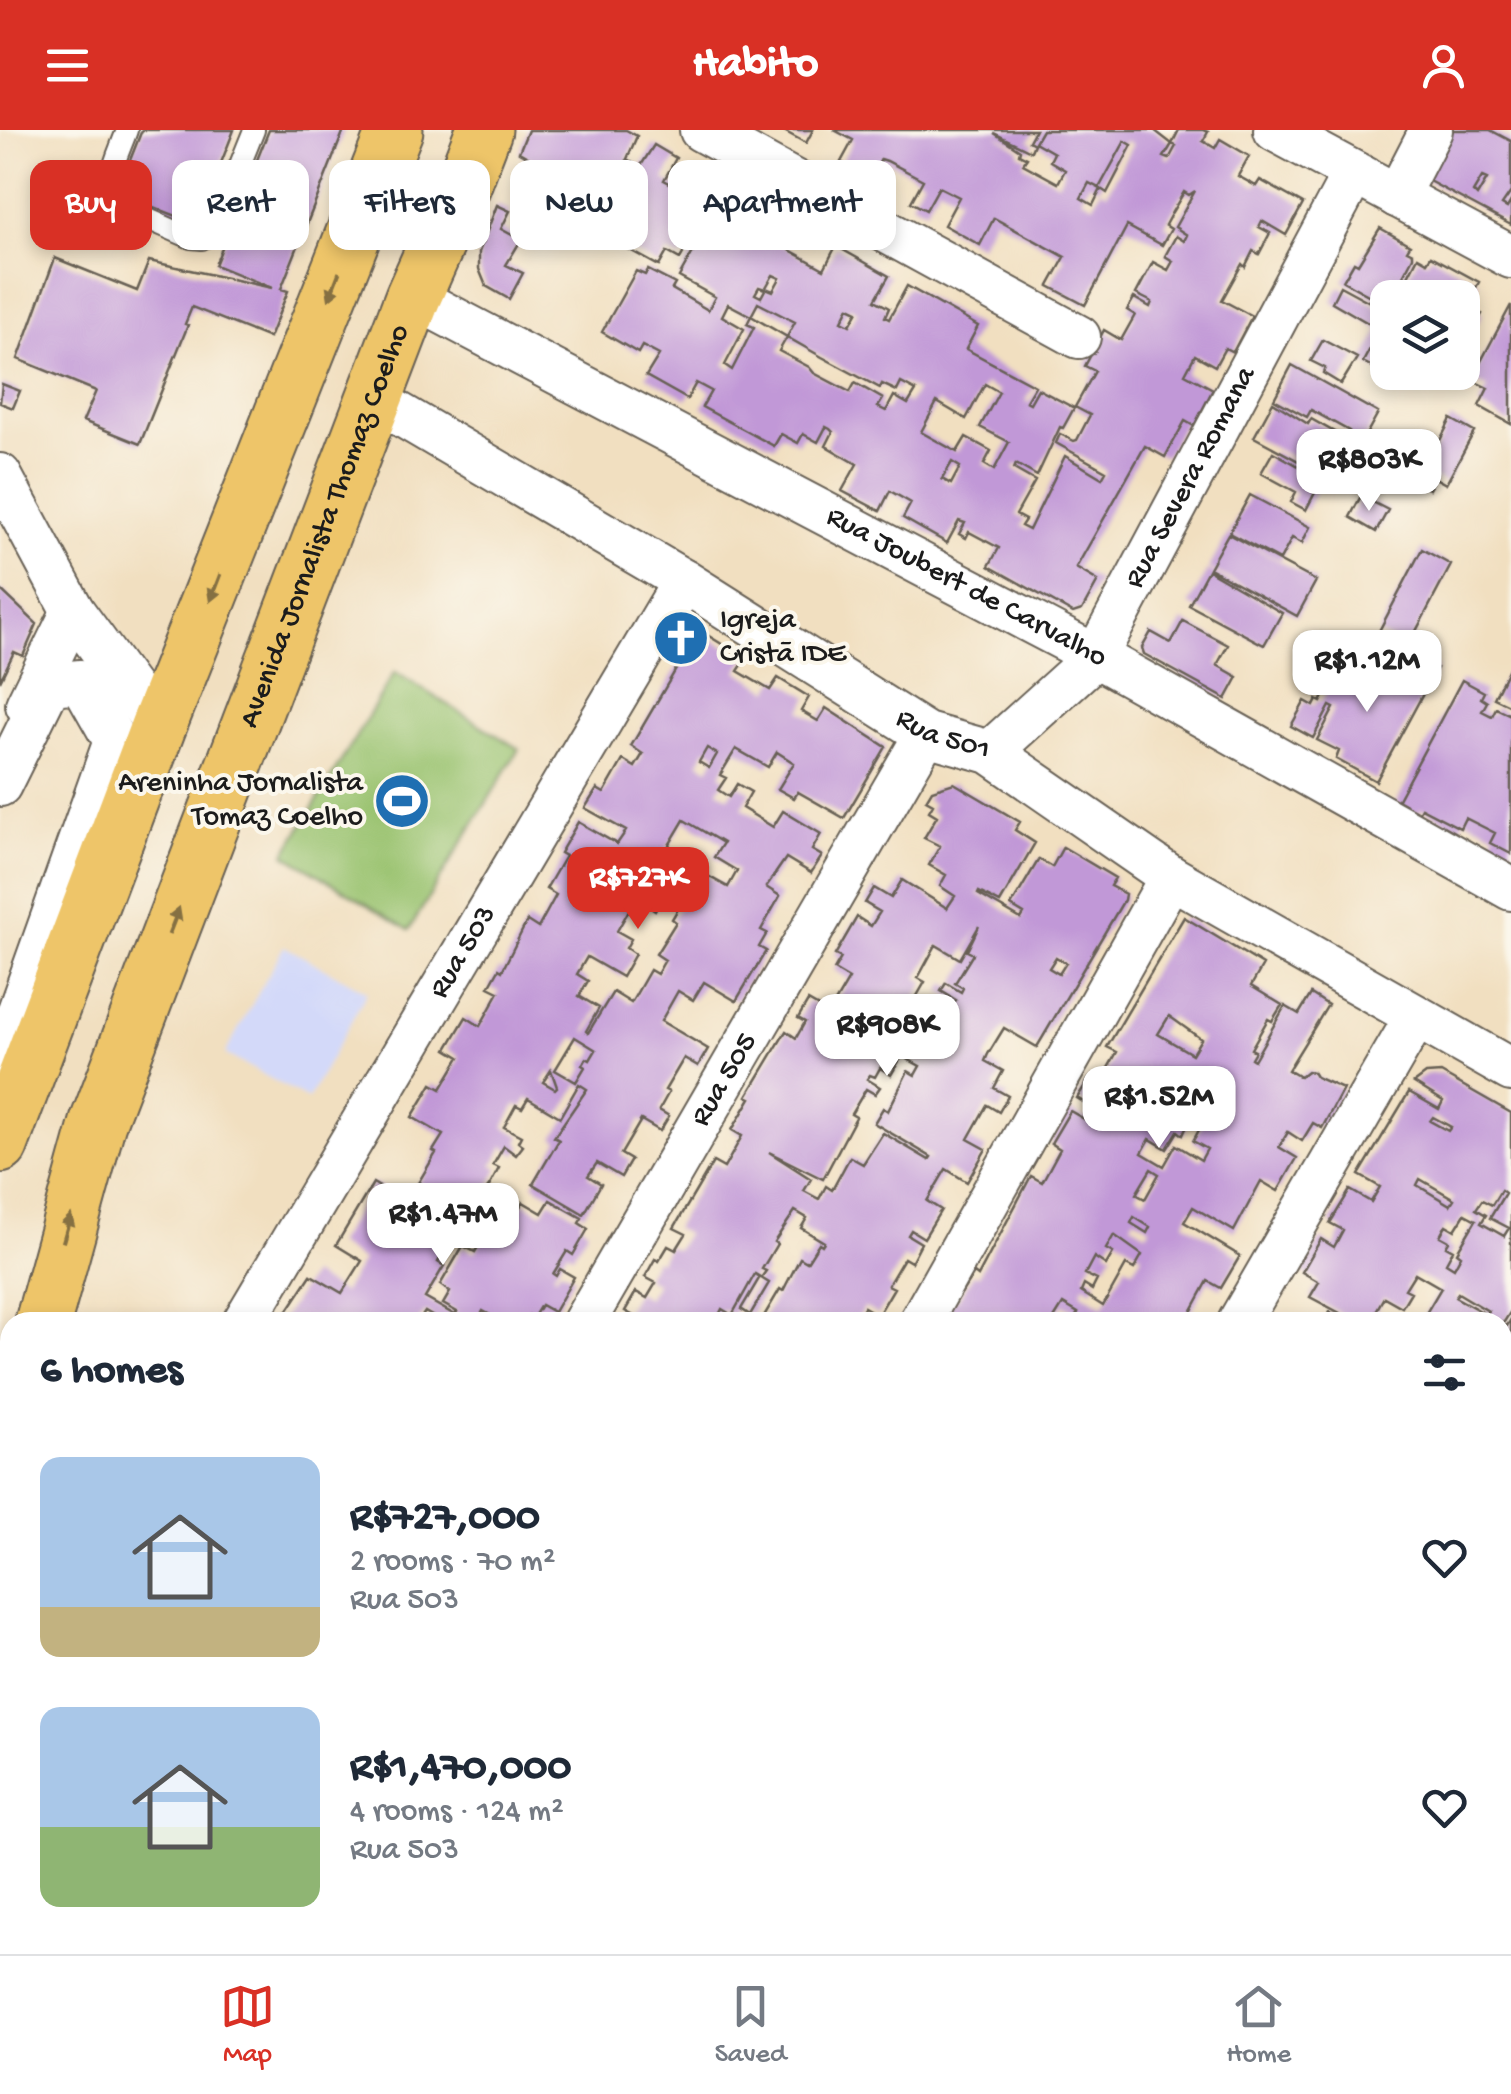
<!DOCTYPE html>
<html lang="en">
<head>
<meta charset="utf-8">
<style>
  :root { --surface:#fff; --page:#f6f6f7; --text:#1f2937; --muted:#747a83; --line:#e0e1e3; --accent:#d93025 }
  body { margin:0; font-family:"Gochi Hand",sans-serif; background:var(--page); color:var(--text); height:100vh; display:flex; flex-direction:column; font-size:38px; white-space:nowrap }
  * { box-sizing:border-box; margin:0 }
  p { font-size:32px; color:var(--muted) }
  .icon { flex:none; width:55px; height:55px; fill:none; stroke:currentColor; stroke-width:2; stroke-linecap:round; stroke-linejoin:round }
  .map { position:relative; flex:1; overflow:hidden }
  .panel { position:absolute; left:0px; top:1182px; width:1512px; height:642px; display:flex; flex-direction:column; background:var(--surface); border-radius:30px 30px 0 0; box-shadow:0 5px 15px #0003 }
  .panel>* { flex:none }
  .top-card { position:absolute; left:30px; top:30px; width:1000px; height:90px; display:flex; gap:20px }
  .tools { position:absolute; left:1370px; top:150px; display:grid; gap:20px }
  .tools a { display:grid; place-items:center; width:110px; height:110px; border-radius:20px; background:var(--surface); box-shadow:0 5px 15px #0003; font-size:50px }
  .price { position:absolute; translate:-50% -85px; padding:0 22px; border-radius:20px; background:#fff; color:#222; font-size:32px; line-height:65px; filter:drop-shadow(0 2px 5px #0008) }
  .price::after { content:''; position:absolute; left:50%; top:60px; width:30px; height:22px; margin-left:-15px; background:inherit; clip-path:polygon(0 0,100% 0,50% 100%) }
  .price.active { background:var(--accent); color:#fff }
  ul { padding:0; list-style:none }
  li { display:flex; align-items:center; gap:30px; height:250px; padding:0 40px }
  li span { display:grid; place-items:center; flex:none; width:280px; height:200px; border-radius:20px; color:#555 }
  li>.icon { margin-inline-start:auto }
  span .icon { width:120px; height:120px; fill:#fffc; stroke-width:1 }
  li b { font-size:42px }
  h2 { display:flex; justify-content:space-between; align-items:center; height:120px; padding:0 40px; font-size:42px }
  .chip { padding:0 35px; border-radius:20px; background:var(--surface); box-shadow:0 5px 15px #0003; font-size:35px; line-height:90px }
  .chip.active { background:var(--accent); color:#fff }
  header { display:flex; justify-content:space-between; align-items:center; height:130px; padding:0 40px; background:var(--accent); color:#fff; font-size:45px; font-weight:700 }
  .tab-bar { display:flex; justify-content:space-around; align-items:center; height:140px; border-top:2px solid var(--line); background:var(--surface); font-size:28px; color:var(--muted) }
  .tab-bar a { display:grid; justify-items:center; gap:5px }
  .tab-bar .active { color:var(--accent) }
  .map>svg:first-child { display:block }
</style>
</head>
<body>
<header><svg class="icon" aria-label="menu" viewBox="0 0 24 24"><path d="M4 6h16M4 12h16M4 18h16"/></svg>Habito<svg class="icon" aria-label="person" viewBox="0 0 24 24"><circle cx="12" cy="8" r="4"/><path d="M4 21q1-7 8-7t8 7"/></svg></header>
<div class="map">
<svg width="1511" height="1824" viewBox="0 0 1511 1824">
  <rect width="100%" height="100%" fill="#fbf7ec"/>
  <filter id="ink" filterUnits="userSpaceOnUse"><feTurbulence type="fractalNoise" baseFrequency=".01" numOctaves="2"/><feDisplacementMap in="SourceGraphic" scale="20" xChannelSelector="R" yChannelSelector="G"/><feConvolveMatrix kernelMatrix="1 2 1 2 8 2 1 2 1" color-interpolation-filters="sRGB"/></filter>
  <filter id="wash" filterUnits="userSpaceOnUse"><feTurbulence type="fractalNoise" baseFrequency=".0048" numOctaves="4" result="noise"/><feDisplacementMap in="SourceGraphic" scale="40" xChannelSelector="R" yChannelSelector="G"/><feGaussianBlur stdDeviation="2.25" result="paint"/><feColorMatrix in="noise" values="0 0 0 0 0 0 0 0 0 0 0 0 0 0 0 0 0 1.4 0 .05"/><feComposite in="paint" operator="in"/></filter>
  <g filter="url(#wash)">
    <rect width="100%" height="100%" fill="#f1dfc0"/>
    <path fill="#d3d9f9" d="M284 816 367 862 308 969 225 924Z"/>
    <path fill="#99c26e" stroke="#5a6f45" stroke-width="2.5" d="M395 542 519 619 409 800 285 724Z"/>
    <g id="blocks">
      <path fill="#c198d7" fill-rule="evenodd" d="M142 0H234L197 94 117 63Z
        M269 0H344L281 159 288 161 269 208 192 177 185 194 188 195 140 314 83 291 96 261 18 229 55 128 137 161 149 131 272 158 215 135Z
        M528 0H626L637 6 627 29 640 37 654 15 676 28 664 50 681 59 698 69 708 51 726 61 728 57 764 77 752 99 824 139 836 116 889 146 875 170 889 178 885 187 889 189 907 156 978 196 966 219 1035 256 1026 271 1030 273 1038 259 1074 278 1063 298 1060 297 1037 346 1016 334 1014 339 1035 351 1016 385 1025 390 1021 396 1029 400 1065 326 1102 348 1106 341 1056 313 1060 304 1074 311 1077 310 1090 285 1075 277 1095 241 1085 236 1104 200 1121 210 1135 185 1127 180 1134 168 1150 177 1152 172 1136 164 1153 132 1168 140 1173 131 1165 126 1176 106 1184 111 1187 105 1175 97 1195 61 1189 65 1184 62 1172 82 1165 95 1171 99 1162 115 1127 96 1085 175 1049 156 1065 127 994 88 980 115 944 95 959 67 939 57 926 80 911 72 923 50 887 31 881 29 871 49 841 32 853 10 834 0H1035L1029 11 1034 14 1031 21 994 3 1020 20 1019 24 1027 28 1023 34 1058 53 1065 40 1050 31 1054 23 1035 12 1042 0H1154L1172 14 1164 27 1169 29 1176 16 1172 14 1179 0H1203L1208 2 1203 11 1215 18 1220 9 1249 26 1238 46 1256 56 1260 50 1303 74 1286 105 1262 91 1259 97 1270 103 1259 124 1253 121 1245 137 1242 134 1222 170 1252 186 1233 222 1225 218 1215 236 1195 225 1185 244 1213 259 1194 296 1185 291 1165 327 1145 316 1076 438 1098 451 1082 480 1073 483 989 436 999 418 969 402 966 408 959 404 965 393 959 391 947 413 903 388 911 373 890 361 880 381 842 361 857 334 826 316 833 302 830 299 826 297 818 312 803 304 798 313 781 304 774 316 702 277 711 261 696 253 687 269 646 246 659 225 642 216 638 223 602 202 636 141 645 145 648 140 675 154 672 159 708 180 715 167 679 147 697 115 690 111 680 129 667 122 659 136 597 102 602 90 573 75 577 66 535 44 540 34 519 22ZM1125 11 1132 15 1107 63 1101 59 1093 75 1081 68 1089 53 1099 58ZM618 49 631 55 618 81 607 75ZM773 145 780 148 773 161 766 158 761 167 755 164 759 157 765 159ZM758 173 795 192 787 207 822 227 880 258 882 254 897 261 901 253 916 261 908 274 894 266 886 281 878 277 883 269 855 253 850 262 814 243 809 237 779 221 787 207 751 186 747 194 754 197 732 240 725 235 744 199 722 186 728 174 751 186ZM849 177 858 181 850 195 842 191ZM985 254 999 262 980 297 1009 312 994 340 984 334 991 321 966 307 957 322 921 302 937 272 966 289ZM952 332 960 337 951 354 942 349Z
        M782 0H813L806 13Z
        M1436 0H1490L1511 11V62L1502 75 1507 78 1511 71V95L1414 43ZM1482 47 1487 49 1477 66 1473 62Z
        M497 75 510 81 501 99 521 110 506 135 523 143 509 169 486 156 479 139V122Z
        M1380 98 1410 115 1407 120 1413 123V127L1396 159 1409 167 1411 162 1402 158 1418 127 1427 132 1431 126 1479 152 1466 176 1482 184 1462 220V168H1445L1442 163 1444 156 1438 168H1388V176L1343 151 1354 132 1358 134Z
        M1340 156 1388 182V242H1399L1396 249 1363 232 1380 200 1332 172Z
        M1511 175V294L1479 276 1488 258 1471 250Z
        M1323 210 1357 228 1341 254 1323 243 1325 238 1311 231Z
        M1292 235 1378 283 1339 353 1254 307 1273 272 1308 294 1311 289 1345 308 1349 301 1311 280 1307 287 1274 269Z
        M2 254 20 261 13 278 0 273Z
        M1451 289 1474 302 1446 354 1435 348 1429 359 1418 353Z
        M1273 322 1322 349 1306 380 1291 372 1296 362 1261 343Z
        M1250 365 1310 397 1302 413 1292 408 1280 430 1229 403Z
        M1361 366 1388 380 1376 402 1350 387Z
        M1228 404 1316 451 1297 486 1209 438Z
        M1422 419 1451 435 1407 518 1378 503Z
        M1208 440 1282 483 1264 515 1189 475Z
        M0 459 37 494 23 526 14 522 0 551Z
        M1183 491 1228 515 1217 535 1238 547 1226 569 1144 524 1142 518 1151 502 1171 513Z
        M699 500 746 529 738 541 770 560 778 548 809 567 801 581 818 591 826 578 886 617 844 688 798 662 794 668 778 659 794 633 777 622 768 637 736 619 720 645 726 648 718 660 729 667 737 654 751 662 742 678 773 697 783 681 821 704 812 720 822 726 811 743 786 728 766 757 780 766 761 800 767 803 759 817 766 821 736 871 704 852 693 870 678 861 661 891 708 919 698 936 684 928 665 960 669 962 659 980 669 986 660 1001 641 990 621 1024 631 1030 621 1047 597 1033 588 1046 601 1054 584 1084 533 1054 559 1010 554 1007 587 959 579 954 560 987 528 968 522 978 516 975 504 997 521 1006 518 1012 523 1016 516 1025 504 1016 493 1035 499 1038 490 1055 480 1069 472 1065 454 1097 408 1070 436 1023 433 1021 443 1005 412 987 432 954 441 959 460 927 447 919 466 887 480 896 499 862 489 857 499 839 502 841 527 791 538 798 556 765 546 759 565 726 560 723 578 692 617 714 626 701 585 678 597 659 604 663 623 630 635 637 643 624 631 616ZM707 618 717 624 709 638 699 632ZM684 690 723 713 714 727 737 741 728 757 693 738 676 762 682 766 679 772 681 774 672 789 676 792 656 824 665 830 657 844 650 840 631 873 613 862 588 903 586 901 599 878 579 866 588 851 577 844 587 827 622 847 635 824 626 818 631 809 617 801 636 768 655 780 665 762 657 757 665 743 656 737ZM575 907 596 920 590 930 586 928 582 935 585 937 576 952 555 940ZM551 940 557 957 555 959 543 952Z
        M1416 528 1437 538 1376 651 1336 629 1339 621 1317 610 1334 578 1330 576 1313 608 1291 596 1305 571 1314 576 1317 570 1321 572 1340 537 1360 550 1358 554 1372 561 1390 529 1410 539Z
        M1511 534V576L1494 568Z
        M1462 550 1484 562 1481 568 1487 572 1482 581 1492 586 1496 578 1511 585V724L1490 713 1495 703 1465 688 1460 698 1421 678 1417 685 1396 673Z
        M954 653 1020 692 1015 700 1035 713 1000 773 979 762 978 764 1021 789 1024 784 1011 776 1039 729 1052 737 1063 717 1115 748 1110 756 1125 764 1124 770 1037 917 1004 898 988 924 985 931 1003 941 994 958 1008 966 999 982 987 975 968 1009 986 1019 967 1052 946 1039 927 1071 941 1080 924 1108 911 1100 908 1105 921 1113 911 1132 904 1128 888 1155 894 1158 878 1185 864 1177 855 1192 761 1191 780 1159 783 1161 786 1155 800 1128 807 1132 819 1113 822 1115 824 1112 801 1098 807 1088 795 1081 774 1112 777 1114 762 1139 766 1141 761 1148 769 1153 750 1185 741 1179 760 1147 755 1144 732 1185 722 1179 719 1185 732 1192H636L639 1189 625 1181 636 1162 647 1168 656 1153 645 1147 655 1129 659 1131 668 1116 676 1120 686 1104 674 1098 713 1032 724 1038 742 1006 732 1000 751 968 747 966 786 901 796 908 805 892 798 888 808 871 829 883 849 849 834 840 841 828 835 825 857 787 871 796 880 782 865 773 874 758 891 768 902 750 947 778 955 766 940 756 946 745 929 735 940 716 924 708 937 686 929 681 933 674 926 670 932 660ZM979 796 967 821 973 824 955 853 963 858 961 862 946 853 941 861 956 870 934 900 922 893 929 882 913 873 925 852 918 848 936 815 960 829ZM1056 827 1066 833 1059 844 1049 838ZM899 890 924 908 918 919 894 909 899 901 895 898ZM902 926 920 936 915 945 908 941 888 981 883 978 874 993 931 1027 929 1030 883 1003 863 1034 850 1027 832 1060 826 1056 819 1069 804 1061 811 1049 769 1022 823 1049 856 987 851 984 866 959 875 964 880 957 867 949 870 945 875 947 880 938 891 945Z
        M1184 787 1263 835 1251 856 1282 875 1272 891 1268 889 1251 919 1255 921 1251 928 1254 930 1285 876 1299 884 1311 864 1328 875 1288 940 1300 947 1307 941 1313 942 1316 947 1343 959 1322 998 1313 993 1302 1011 1288 1002 1279 1017 1297 1028 1278 1061 1261 1051 1234 1101 1193 1077 1184 1092 1240 1126 1221 1158 1208 1151 1190 1184 1206 1192H1072L1078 1183 1063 1174 1053 1190 1057 1192H942L954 1168 957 1170 974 1143 978 1146 1031 1046 1042 1052 1060 1019 1051 1013 1070 981 1086 990 1093 978 1077 968 1089 949 1098 954 1108 938 1117 922 1107 917ZM1169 886 1201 909 1192 924 1158 904ZM1201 972 1211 978 1193 1011 1207 1019 1201 1030 1176 1015 1164 1036 1142 1023 1150 1009 1167 1019 1178 1001 1183 1005 1195 978 1197 979ZM1151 1039 1159 1044 1145 1069 1136 1064ZM1134 1087 1150 1097 1147 1103 1131 1093ZM1114 1105 1142 1125 1134 1139 1126 1135 1103 1176 1081 1162 1084 1155 1092 1160 1097 1150 1085 1144 1094 1127 1106 1135 1113 1123 1106 1119Z
        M1441 943 1511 983V1181L1504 1192H1414L1418 1187 1422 1190 1441 1158 1415 1143 1405 1159 1411 1162 1402 1177 1384 1167 1376 1181 1396 1192H1357L1310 1167 1319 1152 1302 1142 1321 1109 1334 1117 1343 1100 1330 1093 1350 1060 1371 1072 1380 1057 1359 1045 1409 962 1439 979 1443 971 1414 953 1426 944ZM1433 987 1451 997 1448 1001 1430 991ZM1420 1049 1454 1069 1450 1075 1417 1055ZM1501 1060 1505 1063 1490 1088 1509 1098 1504 1106 1481 1093 1486 1085 1476 1079 1482 1070 1492 1075ZM1465 1084 1476 1090 1457 1122 1461 1125 1454 1138 1446 1133 1453 1120 1446 1116 1449 1111 1440 1106 1446 1095 1455 1100ZM1458 1163 1488 1181 1486 1184 1455 1167Z
        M373 1053 444 1095 436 1109 447 1116 438 1132 444 1136 425 1168 455 1185 457 1182 443 1174 450 1162 440 1155 463 1116 475 1122 485 1105 497 1112 523 1072 542 1083 550 1070 582 1088 579 1093 588 1099 573 1125 567 1121 553 1144 556 1146 560 1139 574 1147 554 1182 541 1175 533 1188 529 1185 525 1192H503L483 1181 477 1192H427L432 1186 425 1182 418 1192H280L311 1145 342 1163 362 1131 336 1115Z
        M1330 1182 1348 1192H1324Z
        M1511 1189V1201L1502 1215V1194L1507 1196Z
        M1511 1344V1455L1507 1452 1502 1459V1363L1507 1355 1504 1354Z
        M1502 1463 1511 1469V1530L1506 1528 1502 1533Z
        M1508 1534 1511 1536V1580L1502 1576V1546Z
        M1511 1580V1668L1504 1683 1511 1672V1711L1502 1707V1598Z
        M1502 1757 1511 1760V1824H1453L1432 1815H1502Z
        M90 1815H235L232 1824H141L121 1818 119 1824H91Z
        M307 1815H396L406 1822 411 1815H433L426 1824H321Z
        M437 1815H576L591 1824H450Z
        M648 1815H860L856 1822 851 1820 849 1824H643Z
        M905 1815H1017L1033 1824H900Z
        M1236 1815H1329L1324 1824H1231Z"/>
    </g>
  </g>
  <g filter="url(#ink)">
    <use href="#blocks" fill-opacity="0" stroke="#676055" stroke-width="2.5"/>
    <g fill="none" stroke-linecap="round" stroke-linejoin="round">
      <g stroke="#676055" stroke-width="24">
        <path id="lane" d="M127 0C118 26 103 49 116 75L191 108 202 109 213 102 254 0"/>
      </g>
      <g stroke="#676055" stroke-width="46">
        <g id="street">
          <path d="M701 0 1079 207"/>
          <path d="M1275 0 1511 127"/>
          <path d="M1397 66 1431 0"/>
          <path id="s1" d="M413 167 1096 526 1511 759"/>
          <path id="s2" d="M374 269 684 451 926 604 990 622 1171 747 1511 940"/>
          <path d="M0 345 73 481 158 597"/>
          <path d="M27 575 73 481"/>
          <path id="s3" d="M990 622 1096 526 1354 43"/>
          <path d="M0 655 50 554 81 551 115 611 0 934"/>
          <path id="s4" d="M244 1192 684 451"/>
          <path id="s5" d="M584 1192 926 604"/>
          <path d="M920 1192 1171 747"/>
          <path d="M1239 1192 1416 887"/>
          <path d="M1502 1314 1511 1300"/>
          <path d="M1502 1733 1511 1737"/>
          <path d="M254 1815 268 1824"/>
          <path d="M1101 1815 1118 1824"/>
          <path d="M630 1824 635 1815"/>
          <path d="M883 1824 888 1815"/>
          <path d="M1209 1824 1214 1815"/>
          <path d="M1387 1824V1815"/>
        </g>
      </g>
      <g stroke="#676055" stroke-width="59">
        <g id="primary">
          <path d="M0 1015 158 597 395 0"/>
          <path id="s6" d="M43 1192 98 992 413 167 463 55 484 0"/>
          <path d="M60 1815 61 1824"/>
        </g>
      </g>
      <use href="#lane" stroke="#fff" stroke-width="20"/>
      <use href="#street" stroke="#fff" stroke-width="42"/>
      <use href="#primary" stroke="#eec569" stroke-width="55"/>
    </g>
    <defs><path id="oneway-solid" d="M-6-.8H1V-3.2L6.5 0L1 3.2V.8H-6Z" transform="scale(2.5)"/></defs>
    <g fill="#857042">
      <use href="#oneway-solid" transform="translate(334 156) rotate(111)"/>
      <use href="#oneway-solid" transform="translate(215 458) rotate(111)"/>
      <use href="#oneway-solid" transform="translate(174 791) rotate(-69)"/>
      <use href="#oneway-solid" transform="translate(67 1098) rotate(-74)"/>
    </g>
  </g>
  <defs>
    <g id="church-disc" transform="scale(2.875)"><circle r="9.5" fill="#1f6fb2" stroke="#fbf7ec"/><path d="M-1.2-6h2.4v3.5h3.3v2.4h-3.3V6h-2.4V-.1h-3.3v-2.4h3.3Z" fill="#fff"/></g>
    <g id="stadium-disc" transform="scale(2.875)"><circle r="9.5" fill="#1f6fb2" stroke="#fbf7ec"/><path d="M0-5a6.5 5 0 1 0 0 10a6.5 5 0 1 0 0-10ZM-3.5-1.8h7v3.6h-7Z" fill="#fff"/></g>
  </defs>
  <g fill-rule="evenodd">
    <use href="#church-disc" x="681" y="508"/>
    <use href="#stadium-disc" x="402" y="671"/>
  </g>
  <g text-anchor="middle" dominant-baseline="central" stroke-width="8" stroke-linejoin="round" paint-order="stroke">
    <g font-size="30" fill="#1c1c1c" stroke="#fbf7ec">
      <text stroke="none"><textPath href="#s3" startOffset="345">Rua Severa Romana</textPath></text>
      <text stroke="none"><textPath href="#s6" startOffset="845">Avenida Jornalista Thomaz Coelho</textPath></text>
      <text stroke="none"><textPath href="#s1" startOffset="625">Rua Joubert de Carvalho</textPath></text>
      <text stroke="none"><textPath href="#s2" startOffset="662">Rua 501</textPath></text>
      <text stroke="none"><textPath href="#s4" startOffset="430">Rua 503</textPath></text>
      <text stroke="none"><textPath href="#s5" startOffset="280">Rua 505</textPath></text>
    </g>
    <g font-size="30" fill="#1c1c1c" stroke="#fbf7ec" text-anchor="start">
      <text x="720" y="491">Igreja<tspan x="720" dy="34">Cristã IDE</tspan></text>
      <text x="363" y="654" text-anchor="end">Areninha Jornalista<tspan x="363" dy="34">Tomaz Coelho</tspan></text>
    </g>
  </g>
</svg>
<div class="tools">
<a><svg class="icon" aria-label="layers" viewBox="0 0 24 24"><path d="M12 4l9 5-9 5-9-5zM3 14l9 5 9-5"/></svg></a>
</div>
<b class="price" style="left:1369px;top:384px">R$803K</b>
<b class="price" style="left:1367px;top:585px">R$1.12M</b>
<b class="price active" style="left:638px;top:802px">R$727K</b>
<b class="price" style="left:887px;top:949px">R$908K</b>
<b class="price" style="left:1159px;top:1021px">R$1.52M</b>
<b class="price" style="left:443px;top:1138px">R$1.47M</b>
<div class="top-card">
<a class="chip active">Buy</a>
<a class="chip">Rent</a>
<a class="chip">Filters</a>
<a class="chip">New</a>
<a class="chip">Apartment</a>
</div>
<section class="panel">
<h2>6 homes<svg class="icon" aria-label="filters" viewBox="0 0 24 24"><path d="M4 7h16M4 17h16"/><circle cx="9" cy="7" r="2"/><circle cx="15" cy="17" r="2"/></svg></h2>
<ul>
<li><span style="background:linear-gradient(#a9c7e8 75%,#c2b280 0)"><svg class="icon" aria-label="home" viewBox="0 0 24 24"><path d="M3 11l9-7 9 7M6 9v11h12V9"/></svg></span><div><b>R$727,000</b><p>2 rooms · 70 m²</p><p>Rua 503</p></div><svg class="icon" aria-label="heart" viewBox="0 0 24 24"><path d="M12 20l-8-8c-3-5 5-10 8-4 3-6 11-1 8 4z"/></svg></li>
<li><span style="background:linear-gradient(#a9c7e8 60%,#8fb573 0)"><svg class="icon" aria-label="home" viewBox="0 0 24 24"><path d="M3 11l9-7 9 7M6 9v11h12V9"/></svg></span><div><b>R$1,470,000</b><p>4 rooms · 124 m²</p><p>Rua 503</p></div><svg class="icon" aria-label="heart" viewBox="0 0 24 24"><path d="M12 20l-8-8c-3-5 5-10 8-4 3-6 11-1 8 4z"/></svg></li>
</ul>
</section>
</div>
<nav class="tab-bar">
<a class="active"><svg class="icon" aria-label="map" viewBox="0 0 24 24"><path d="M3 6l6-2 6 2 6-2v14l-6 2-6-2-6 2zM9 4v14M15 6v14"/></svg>Map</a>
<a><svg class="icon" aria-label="saved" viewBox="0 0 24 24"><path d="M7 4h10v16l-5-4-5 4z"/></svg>Saved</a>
<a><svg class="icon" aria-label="home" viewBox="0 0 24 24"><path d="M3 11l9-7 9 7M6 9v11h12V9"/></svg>Home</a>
</nav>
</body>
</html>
